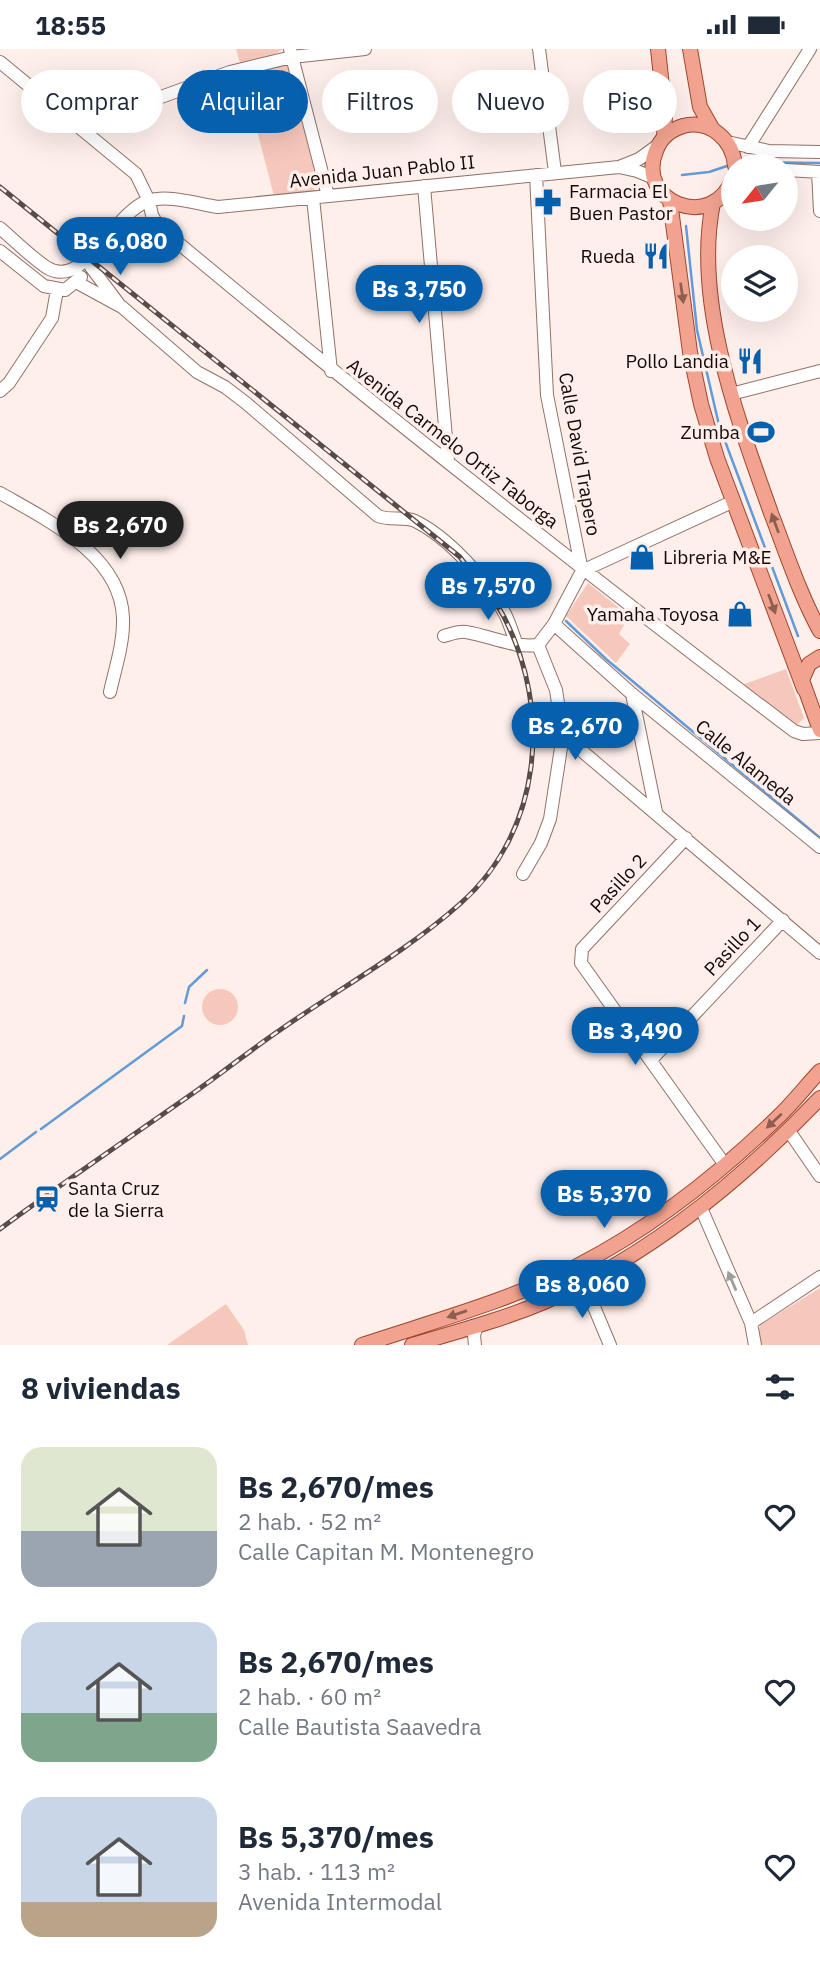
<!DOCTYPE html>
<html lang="es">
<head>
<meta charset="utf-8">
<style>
  :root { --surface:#fff; --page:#f2f2f3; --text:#1f2937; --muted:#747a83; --accent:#0660ae }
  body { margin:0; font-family:"IBM Plex Sans",sans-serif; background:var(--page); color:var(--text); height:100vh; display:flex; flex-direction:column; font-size:26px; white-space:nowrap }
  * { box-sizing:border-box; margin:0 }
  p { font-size:23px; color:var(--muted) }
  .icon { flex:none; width:38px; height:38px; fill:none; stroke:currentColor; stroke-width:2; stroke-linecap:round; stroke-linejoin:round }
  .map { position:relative; height:1296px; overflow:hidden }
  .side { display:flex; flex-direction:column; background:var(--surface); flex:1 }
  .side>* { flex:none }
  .hud { position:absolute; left:21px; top:21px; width:779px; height:63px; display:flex; gap:14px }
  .needle { width:46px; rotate:240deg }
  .buttons { position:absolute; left:721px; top:105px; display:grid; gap:14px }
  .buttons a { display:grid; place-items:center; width:77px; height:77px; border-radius:50%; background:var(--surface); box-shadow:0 7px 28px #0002; font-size:35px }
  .price { position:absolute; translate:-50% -60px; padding:0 16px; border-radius:24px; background:var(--accent); color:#fff; font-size:23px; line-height:46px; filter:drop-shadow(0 2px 4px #0008) }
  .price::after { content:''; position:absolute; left:50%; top:42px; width:21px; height:16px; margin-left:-10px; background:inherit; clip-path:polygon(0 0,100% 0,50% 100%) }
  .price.active { background:#222; color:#fff }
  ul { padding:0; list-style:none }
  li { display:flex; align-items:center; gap:21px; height:175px; padding:0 21px }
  li span { display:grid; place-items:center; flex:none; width:196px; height:140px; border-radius:21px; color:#555 }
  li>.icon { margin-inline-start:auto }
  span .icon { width:84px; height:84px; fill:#fffc; stroke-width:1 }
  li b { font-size:30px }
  h2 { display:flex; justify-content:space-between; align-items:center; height:84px; padding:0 21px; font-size:30px }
  .tag { padding:0 24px; border-radius:32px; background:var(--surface); box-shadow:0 7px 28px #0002; font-size:24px; line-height:63px }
  .tag.active { background:var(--accent); color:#fff }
  .status { display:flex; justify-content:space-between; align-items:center; height:49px; padding:0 35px; background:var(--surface); direction:ltr }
  .status svg { height:19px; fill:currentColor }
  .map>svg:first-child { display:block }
</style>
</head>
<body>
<div class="status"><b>18:55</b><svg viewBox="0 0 49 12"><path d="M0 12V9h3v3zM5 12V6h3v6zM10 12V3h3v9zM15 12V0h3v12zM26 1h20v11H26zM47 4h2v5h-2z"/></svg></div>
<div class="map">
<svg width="820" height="1296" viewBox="0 0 820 1296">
  <rect width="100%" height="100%" fill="#feefeb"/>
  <path fill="#f6c8bb" d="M236 0H283L276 5 240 14Z
    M284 15 289 19 319 135 313 142 274 147 254 70 236 26Z
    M588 534 629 567 619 585 630 595 616 614 566 567Z
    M786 620 804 669 797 676 791 677 739 637Z
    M202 958a18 18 0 1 1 36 0a18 18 0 1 1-36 0Z
    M820 1239V1296H761L758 1286 760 1276Z
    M226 1255 244 1281 248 1296H167Z"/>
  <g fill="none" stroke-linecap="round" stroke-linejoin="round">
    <path stroke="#639ad8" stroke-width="2.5" d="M753 113 820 114
      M682 126 709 123 727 117
      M686 177 697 281 719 376 798 587
      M566 572 606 610 820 789
      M185 954 189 938 207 921
      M41 1080 182 977 184 967
      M0 1110 36 1083"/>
    <g stroke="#917269" stroke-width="14">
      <path id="minor" d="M290 0 328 147
        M539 0 555 123
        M0 13 136 125 149 152 152 166 158 177C366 351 578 518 794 682L803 685 820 684
        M87 83 103 69 230 23 292 8 365 0
        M727 93 769 102 820 103
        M748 98 810 0
        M619 118 639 110 657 97
        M786 121 820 123
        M818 123 820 162
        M536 126 547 346 582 522
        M424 137 448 412
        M313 149 331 322
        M0 179C15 192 30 207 46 218 84 243 112 164 148 152 168 145 197 155 218 158L619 118 637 122 654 129
        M0 202 44 237 65 241 81 228
        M91 218 118 254
        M76 233 122 258 197 323 225 338 246 354 378 467C389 472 405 467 415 472 448 488 488 532 505 565 510 575 513 586 517 596
        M0 342 9 334 52 269 57 241
        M731 345 820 322
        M0 444C47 471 121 506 123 569 124 594 115 620 110 643
        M582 522 734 452
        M554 575 632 645 820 798
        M444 587C451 585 459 582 466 583 491 587 512 599 538 596L554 575 582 522
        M632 645 656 763
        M563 686 820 904
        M686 789 582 900 581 914 725 1116
        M523 825 541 794 550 770 563 686 556 641 538 596
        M651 1011 783 871
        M789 1082 820 1127
        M701 1159 751 1274 755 1296
        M584 1234 610 1296
        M751 1274 820 1228
        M475 1296 474 1286 477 1277"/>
    </g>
    <g stroke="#9f452e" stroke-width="16">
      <path id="major" d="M658 0 665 66 664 88
        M690 0 700 58 713 81
        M733 129C713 184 635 153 656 102 660 90 670 81 683 77 710 70 733 91 735 117
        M670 152 690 303 701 355 717 409 804 640
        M713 154C693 253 738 371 771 464 786 503 800 546 820 582
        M820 608 809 615 802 631 820 681
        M362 1296C434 1272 509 1252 577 1217 651 1179 717 1127 777 1069 792 1055 805 1038 820 1022
        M412 1296C456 1283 501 1271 544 1253 650 1206 740 1133 820 1049"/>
    </g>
    <use href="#minor" stroke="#fff" stroke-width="12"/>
    <use href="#major" stroke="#f2a38f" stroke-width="14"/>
    <g stroke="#584c49" stroke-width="5">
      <path id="rail" d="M0 138 460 508C474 527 493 547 504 568 552 661 542 782 461 854 406 903 340 939 280 981 252 1000 226 1021 199 1040 132 1087 65 1132 0 1180"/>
    </g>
    <use href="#rail" stroke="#feefeb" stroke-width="2.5" stroke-dasharray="8" stroke-linecap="butt"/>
  </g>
  <defs><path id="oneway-solid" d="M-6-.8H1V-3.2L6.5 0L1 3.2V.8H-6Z" transform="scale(1.75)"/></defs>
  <g fill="#8e5e51">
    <use href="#oneway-solid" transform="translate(682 244) rotate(82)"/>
    <use href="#oneway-solid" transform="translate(775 474) rotate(-110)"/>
    <use href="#oneway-solid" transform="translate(772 555) rotate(70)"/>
    <use href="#oneway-solid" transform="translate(774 1072) rotate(137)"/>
    <use href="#oneway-solid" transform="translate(457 1265) rotate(161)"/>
  </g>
  <use fill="#a19d9b" href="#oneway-solid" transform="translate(732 1232) rotate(-113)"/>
  <defs>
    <g id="pharmacy-bare" transform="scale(2.1)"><path d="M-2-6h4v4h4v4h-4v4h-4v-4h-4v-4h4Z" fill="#0660ae" stroke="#feefeb" stroke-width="2.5" paint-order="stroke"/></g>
    <g id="restaurant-bare" transform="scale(2.1)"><path d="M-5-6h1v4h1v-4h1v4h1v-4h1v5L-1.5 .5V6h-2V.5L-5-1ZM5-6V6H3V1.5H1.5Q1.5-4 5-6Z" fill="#0660ae" stroke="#feefeb" stroke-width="2.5" paint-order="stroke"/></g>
    <g id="stadium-bare" transform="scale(2.1)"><path d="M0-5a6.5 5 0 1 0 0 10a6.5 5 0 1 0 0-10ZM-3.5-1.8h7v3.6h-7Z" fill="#0660ae" stroke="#feefeb" stroke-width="2.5" paint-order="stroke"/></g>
    <g id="shop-bare" transform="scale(2.1)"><path d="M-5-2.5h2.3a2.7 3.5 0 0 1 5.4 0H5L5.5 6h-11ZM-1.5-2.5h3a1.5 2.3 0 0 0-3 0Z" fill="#0660ae" stroke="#feefeb" stroke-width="2.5" paint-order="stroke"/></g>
    <g id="station-bare" transform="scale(2.1)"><path d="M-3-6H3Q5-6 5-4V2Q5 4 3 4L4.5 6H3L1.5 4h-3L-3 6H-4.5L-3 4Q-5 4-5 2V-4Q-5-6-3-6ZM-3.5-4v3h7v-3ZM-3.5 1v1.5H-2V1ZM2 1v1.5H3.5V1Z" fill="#0660ae" stroke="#feefeb" stroke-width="2.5" paint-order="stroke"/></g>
  </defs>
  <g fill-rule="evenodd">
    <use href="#pharmacy-bare" x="548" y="153"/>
    <use href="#restaurant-bare" x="656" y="207"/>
    <use href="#restaurant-bare" x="750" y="312"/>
    <use href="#stadium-bare" x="761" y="383"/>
    <use href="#shop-bare" x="642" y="508"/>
    <use href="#shop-bare" x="740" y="565"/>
    <use href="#station-bare" x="47" y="1150"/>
  </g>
  <g text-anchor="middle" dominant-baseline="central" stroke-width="7" stroke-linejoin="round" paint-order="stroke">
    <g font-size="19" fill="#140906" stroke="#feefeb">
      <text transform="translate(382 122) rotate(-6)">Avenida Juan Pablo II</text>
      <text transform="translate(453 394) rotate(38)">Avenida Carmelo Ortiz Taborga</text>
      <text transform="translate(580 405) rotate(80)">Calle David Trapero</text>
      <text transform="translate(746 713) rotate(39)">Calle Alameda</text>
      <text transform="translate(618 834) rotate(-47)">Pasillo 2</text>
      <text transform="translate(732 897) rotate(-47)">Pasillo 1</text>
    </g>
    <g font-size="19" fill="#140906" stroke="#feefeb" text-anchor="end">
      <text x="569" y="142" text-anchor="start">Farmacia El<tspan x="569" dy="22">Buen Pastor</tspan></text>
      <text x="635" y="207">Rueda</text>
      <text x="729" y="312">Pollo Landia</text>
      <text x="740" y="383">Zumba</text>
      <text x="663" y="508" text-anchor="start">Libreria M&amp;E</text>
      <text x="719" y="565">Yamaha Toyosa</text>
      <text x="68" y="1139" text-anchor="start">Santa Cruz<tspan x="68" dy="22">de la Sierra</tspan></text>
    </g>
  </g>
</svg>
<div class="buttons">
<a><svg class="needle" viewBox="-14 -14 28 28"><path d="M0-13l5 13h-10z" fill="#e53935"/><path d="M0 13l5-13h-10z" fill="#747a83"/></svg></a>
<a><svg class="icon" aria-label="layers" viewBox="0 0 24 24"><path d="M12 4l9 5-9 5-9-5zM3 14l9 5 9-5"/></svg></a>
</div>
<b class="price" style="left:120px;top:228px">Bs 6,080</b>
<b class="price" style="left:419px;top:276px">Bs 3,750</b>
<b class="price active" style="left:120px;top:512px">Bs 2,670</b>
<b class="price" style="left:488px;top:573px">Bs 7,570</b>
<b class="price" style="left:575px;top:713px">Bs 2,670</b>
<b class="price" style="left:635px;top:1018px">Bs 3,490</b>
<b class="price" style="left:604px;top:1181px">Bs 5,370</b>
<b class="price" style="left:582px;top:1271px">Bs 8,060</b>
<div class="hud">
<a class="tag">Comprar</a>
<a class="tag active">Alquilar</a>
<a class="tag">Filtros</a>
<a class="tag">Nuevo</a>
<a class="tag">Piso</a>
</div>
</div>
<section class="side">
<h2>8 viviendas<svg class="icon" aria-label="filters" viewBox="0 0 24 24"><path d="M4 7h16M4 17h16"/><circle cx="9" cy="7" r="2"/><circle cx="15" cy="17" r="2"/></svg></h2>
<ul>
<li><span style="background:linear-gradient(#dfe7d0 60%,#9aa5b1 0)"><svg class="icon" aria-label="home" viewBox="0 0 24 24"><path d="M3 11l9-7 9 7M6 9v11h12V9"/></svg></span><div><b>Bs 2,670/mes</b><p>2 hab. · 52 m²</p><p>Calle Capitan M. Montenegro</p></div><svg class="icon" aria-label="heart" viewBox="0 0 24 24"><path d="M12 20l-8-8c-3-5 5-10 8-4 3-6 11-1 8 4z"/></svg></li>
<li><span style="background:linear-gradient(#c9d6e8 65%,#7fa58c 0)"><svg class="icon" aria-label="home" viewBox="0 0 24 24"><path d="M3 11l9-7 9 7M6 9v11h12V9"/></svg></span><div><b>Bs 2,670/mes</b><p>2 hab. · 60 m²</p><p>Calle Bautista Saavedra</p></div><svg class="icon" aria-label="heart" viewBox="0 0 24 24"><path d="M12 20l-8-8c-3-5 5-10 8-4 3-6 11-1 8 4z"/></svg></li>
<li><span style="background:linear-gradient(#c9d6e8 75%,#b9a48a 0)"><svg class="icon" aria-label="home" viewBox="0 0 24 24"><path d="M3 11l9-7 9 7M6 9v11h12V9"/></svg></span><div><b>Bs 5,370/mes</b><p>3 hab. · 113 m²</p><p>Avenida Intermodal</p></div><svg class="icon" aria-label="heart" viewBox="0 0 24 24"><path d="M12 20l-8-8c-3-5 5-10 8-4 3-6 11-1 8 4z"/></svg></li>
</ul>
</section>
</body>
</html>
